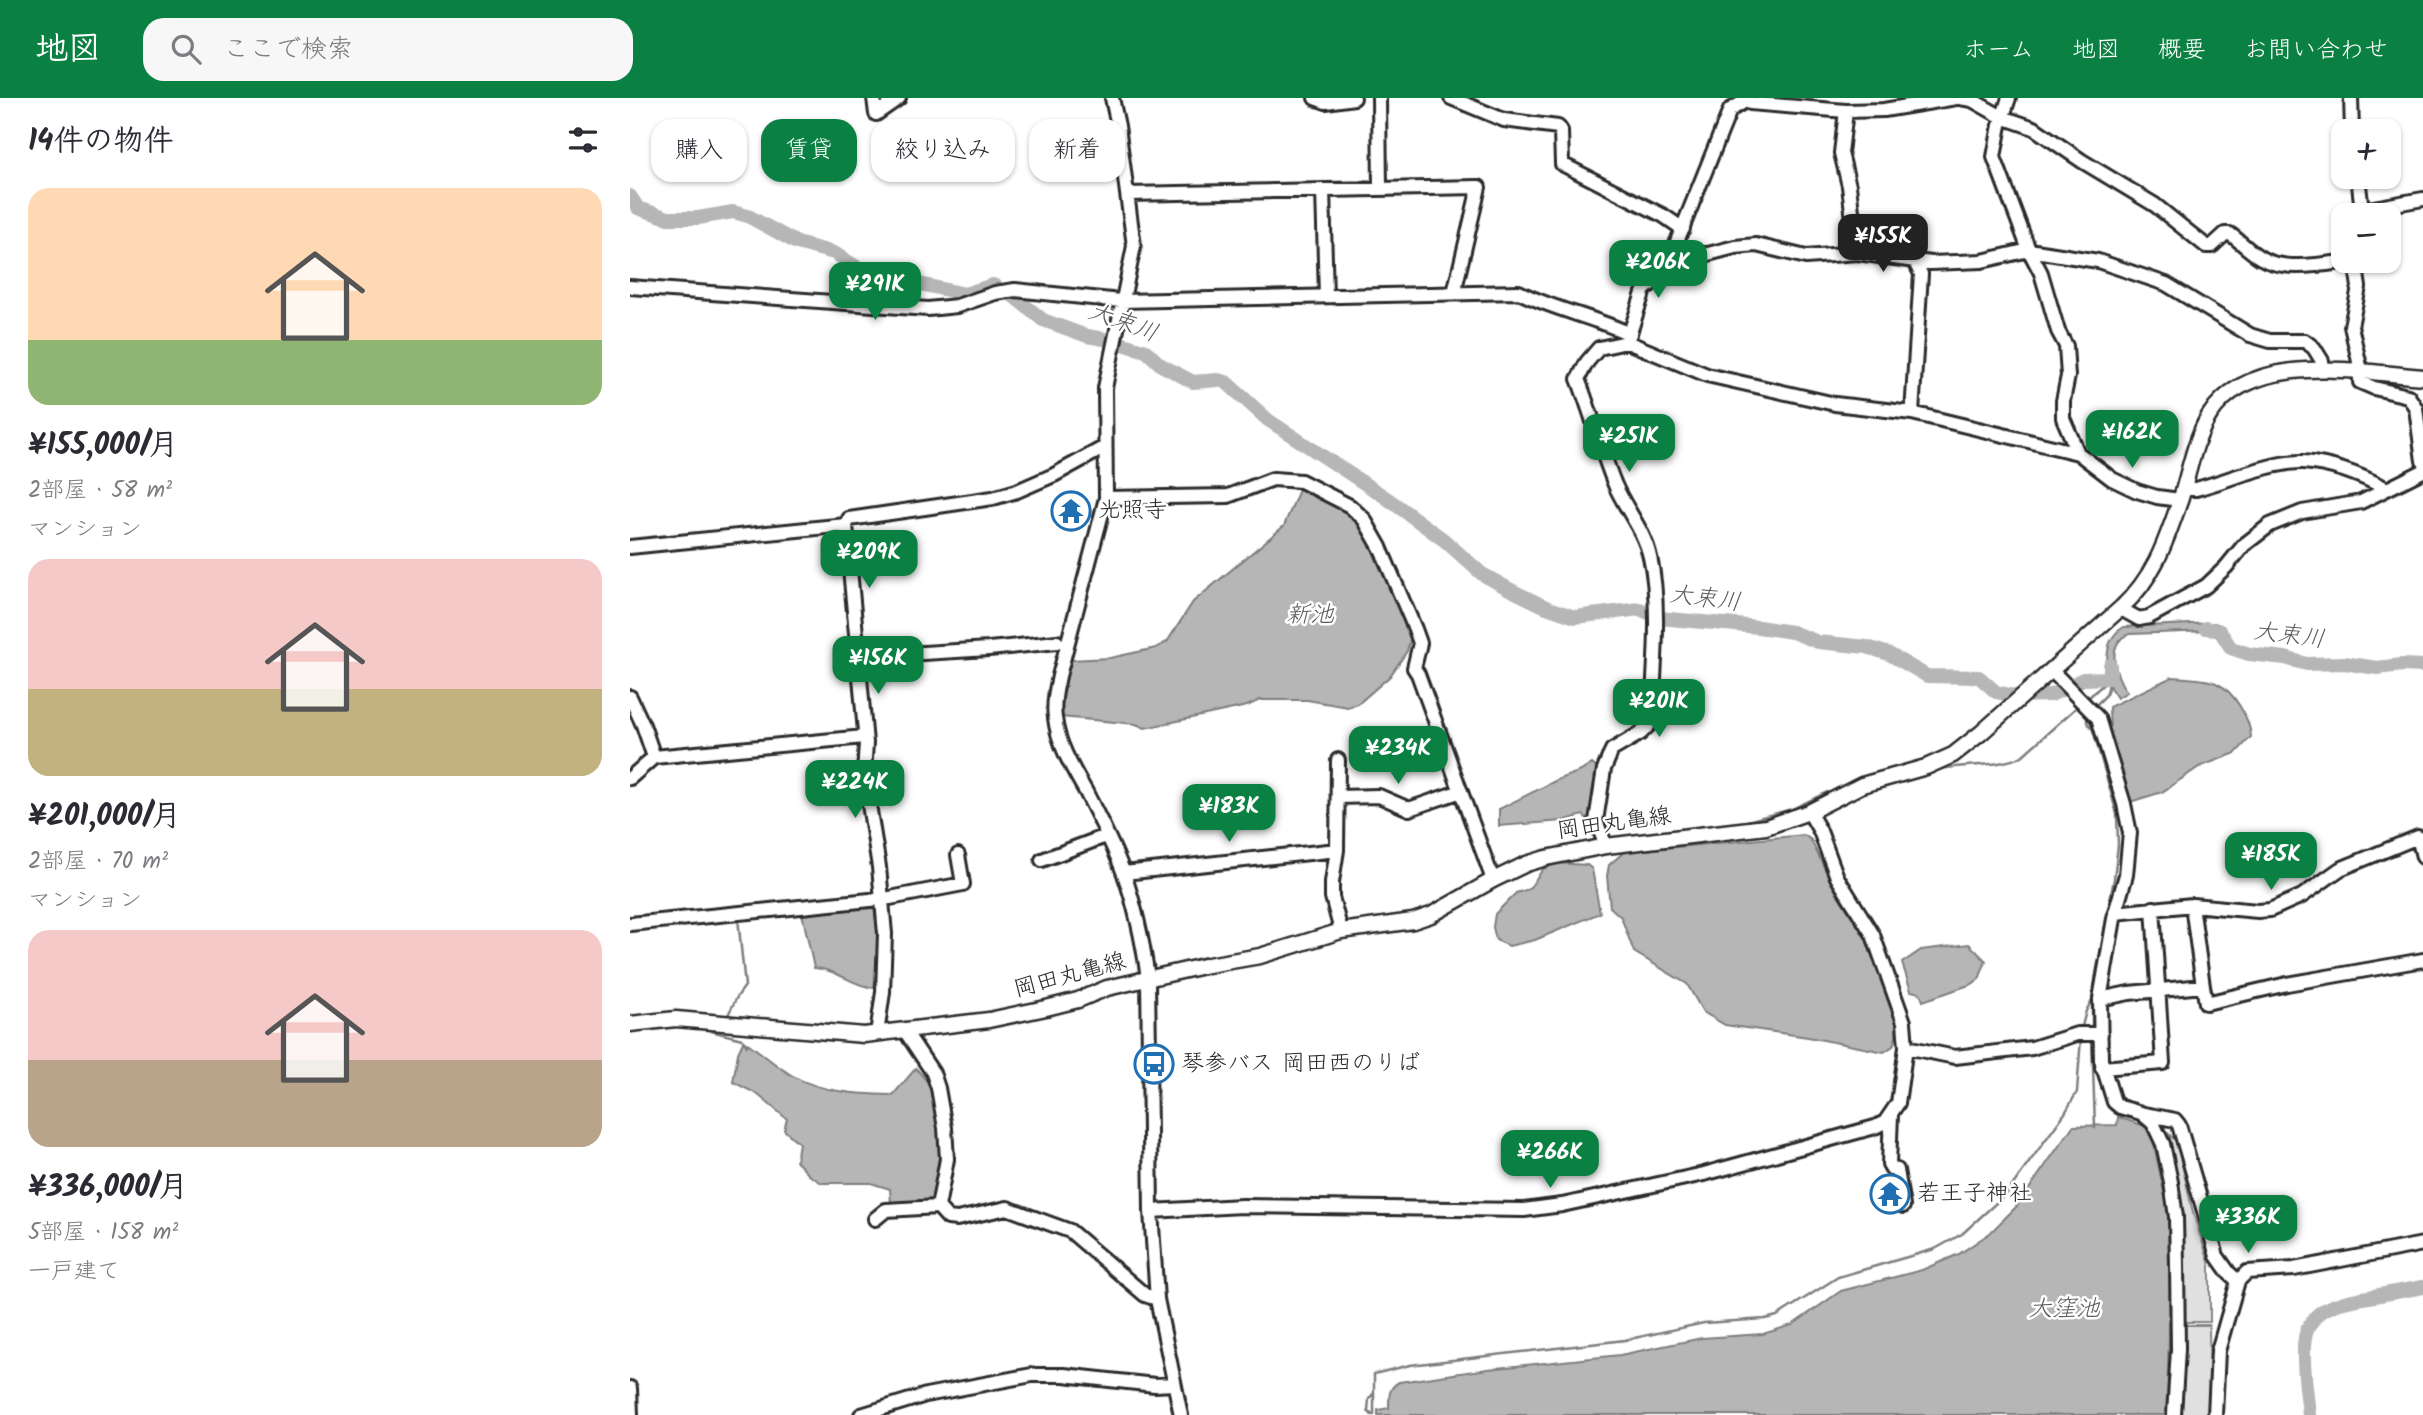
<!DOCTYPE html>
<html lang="ja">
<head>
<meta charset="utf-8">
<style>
  :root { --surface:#fff; --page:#f7f7f7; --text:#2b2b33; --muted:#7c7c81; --accent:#0b8043 }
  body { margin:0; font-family:Kalam,"Klee One",sans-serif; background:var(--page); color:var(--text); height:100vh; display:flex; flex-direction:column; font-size:26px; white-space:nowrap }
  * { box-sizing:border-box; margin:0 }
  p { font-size:23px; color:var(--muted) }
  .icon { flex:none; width:38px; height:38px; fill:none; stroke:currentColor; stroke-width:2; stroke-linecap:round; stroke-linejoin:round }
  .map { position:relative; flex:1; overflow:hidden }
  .drawer { display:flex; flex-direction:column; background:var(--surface); width:630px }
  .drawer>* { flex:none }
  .guide { position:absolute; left:21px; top:21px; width:665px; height:63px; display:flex; gap:14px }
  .controls { position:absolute; left:1701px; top:21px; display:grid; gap:14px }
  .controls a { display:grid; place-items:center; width:70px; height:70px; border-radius:14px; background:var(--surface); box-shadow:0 2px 5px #0004; font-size:35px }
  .price { position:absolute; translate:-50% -60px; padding:0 16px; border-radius:14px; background:var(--accent); color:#fff; font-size:23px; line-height:46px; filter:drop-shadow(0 2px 4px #0008) }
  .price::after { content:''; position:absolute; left:50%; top:42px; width:21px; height:16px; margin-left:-10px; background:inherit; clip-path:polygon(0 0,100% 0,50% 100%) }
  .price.active { background:#222; color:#fff }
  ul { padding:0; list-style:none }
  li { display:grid; align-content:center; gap:14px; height:371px; padding:0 28px }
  li span { display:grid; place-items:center; height:217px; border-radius:21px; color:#555 }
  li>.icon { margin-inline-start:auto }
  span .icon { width:126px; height:126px; fill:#fffc; stroke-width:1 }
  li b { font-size:30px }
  h2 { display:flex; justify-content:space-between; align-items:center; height:84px; padding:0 28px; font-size:30px }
  .chip { padding:0 24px; border-radius:21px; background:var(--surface); box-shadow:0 2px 5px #0004; font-size:24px; line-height:63px }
  .chip.active { background:var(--accent); color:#fff }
  header { display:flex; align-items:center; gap:42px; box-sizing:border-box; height:98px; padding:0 35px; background:var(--accent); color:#fff }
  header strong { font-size:33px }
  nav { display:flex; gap:38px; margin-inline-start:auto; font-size:24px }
  .search { width:490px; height:63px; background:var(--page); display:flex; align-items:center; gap:18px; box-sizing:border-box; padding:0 24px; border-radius:21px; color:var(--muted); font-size:26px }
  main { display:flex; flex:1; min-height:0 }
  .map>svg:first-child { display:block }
</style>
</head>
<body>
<header>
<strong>地図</strong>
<div class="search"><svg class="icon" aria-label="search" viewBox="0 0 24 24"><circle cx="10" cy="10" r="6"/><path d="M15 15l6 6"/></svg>ここで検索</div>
<nav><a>ホーム</a><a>地図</a><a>概要</a><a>お問い合わせ</a></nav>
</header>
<main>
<section class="drawer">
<h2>14件の物件<svg class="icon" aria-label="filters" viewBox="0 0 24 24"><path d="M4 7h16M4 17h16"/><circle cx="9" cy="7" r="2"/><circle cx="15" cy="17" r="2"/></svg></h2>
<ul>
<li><span style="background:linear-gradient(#ffd9b3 70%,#8fb573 0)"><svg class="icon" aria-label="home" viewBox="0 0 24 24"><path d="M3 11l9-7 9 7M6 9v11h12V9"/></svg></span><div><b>¥155,000/月</b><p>2部屋 · 58 m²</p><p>マンション</p></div></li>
<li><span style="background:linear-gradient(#f6c9c9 60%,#c2b280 0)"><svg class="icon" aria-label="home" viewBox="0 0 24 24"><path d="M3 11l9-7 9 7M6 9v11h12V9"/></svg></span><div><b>¥201,000/月</b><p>2部屋 · 70 m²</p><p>マンション</p></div></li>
<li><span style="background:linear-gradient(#f6c9c9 60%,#b9a48a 0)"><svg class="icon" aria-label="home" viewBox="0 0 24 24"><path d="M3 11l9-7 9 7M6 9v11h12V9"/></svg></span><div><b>¥336,000/月</b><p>5部屋 · 158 m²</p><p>一戸建て</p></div></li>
</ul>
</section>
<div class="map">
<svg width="1793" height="1317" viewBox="0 0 1793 1317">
  <rect width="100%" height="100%" fill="#fff"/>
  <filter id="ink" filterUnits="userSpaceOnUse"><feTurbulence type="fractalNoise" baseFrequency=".0143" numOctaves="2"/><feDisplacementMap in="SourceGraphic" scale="14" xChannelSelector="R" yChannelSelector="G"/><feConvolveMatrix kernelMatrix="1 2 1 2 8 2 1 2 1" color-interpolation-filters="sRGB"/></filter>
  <g filter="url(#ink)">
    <path fill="#e0e0e0" stroke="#868686" stroke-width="2" d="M1539 1036 1547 1044 1563 1115 1580 1167V1224H1554V1118Z
      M1554 1227H1579L1580 1301 1578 1317H1551Z"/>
    <path fill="#b6b6b6" stroke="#7e7e7e" stroke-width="2" d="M670 389 723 415 735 433 781 538 777 553 760 578 728 606 718 609 677 602H630L617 608 515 630 506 626 431 619 434 583 440 562 480 560 526 550 537 544 563 504 654 428Z
      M1584 525 1591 527 1597 535 1591 538 1587 534 1581 533 1500 536C1475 544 1485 578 1497 594L1487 600 1475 582C1479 560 1473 541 1494 529Z
      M1542 579C1555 580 1574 580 1586 585 1604 593 1620 621 1621 639L1606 655 1569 669 1532 694 1500 704 1480 636 1479 609Z
      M962 666 969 671 961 724 953 717 933 723 869 728V711L929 681 951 673Z
      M1174 737 1181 742 1206 794 1237 842 1266 911V939L1263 948 1254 954 1178 939 1095 927 1073 914 1057 886 1004 854 991 819 980 809 977 778 979 767 994 754Z
      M927 765 957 767 962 771 970 815 905 842 879 848 866 842 863 829 865 816 886 795 899 791 913 771Z
      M243 805C250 839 249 857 244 890 222 888 207 871 184 870L172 815Z
      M1339 846 1356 863 1349 881 1342 886 1293 903 1290 895 1281 893 1272 865 1291 852Z
      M113 944 119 946C133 956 147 969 163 978 192 995 231 996 263 997L286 970 301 988 311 1049 301 1106 261 1105 260 1091 241 1085H192L179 1077 166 1063 169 1045 154 1032 157 1021 127 996 103 984 108 955Z
      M1488 1019 1515 1028 1522 1037 1538 1113 1540 1183 1537 1317H748V1312L759 1310C759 1299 758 1290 769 1284L858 1271 990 1257 1072 1240 1133 1236 1162 1227 1211 1193 1292 1172 1329 1156 1360 1135 1387 1108 1443 1028 1487 1027Z"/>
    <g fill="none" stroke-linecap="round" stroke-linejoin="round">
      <path stroke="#7e7e7e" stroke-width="2.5" d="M1457 601 1478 582
        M1464 609 1476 597 1480 583
        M1457 617V624L1463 632 1487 716 1488 747 1484 781 1466 876 1462 902V932
        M1306 672C1332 665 1369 670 1392 658L1449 607
        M1106 726 1162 711 1197 694
        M97 919 107 899 115 888 108 820
        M78 929 81 933 112 941 117 948
        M1451 932 1456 913 1462 902
        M0 933 14 931
        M1462 938 1465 1030
        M742 1317 738 1313 739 1301 743 1296
        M744 1317V1276L780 1267 995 1242 1074 1225 1135 1221 1147 1218 1208 1179 1305 1151 1332 1136 1377 1095 1435 1015 1447 994 1451 939"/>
      <path stroke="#b6b6b6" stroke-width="14" d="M0 98 8 110 38 120H68L103 114 118 118 167 145 204 155 235 174 335 196 363 187 367 189
        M382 197 413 222 457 238 480 242 516 253 531 267 563 284 588 282 596 284 638 322 758 401 814 442 852 476 881 492 916 509 945 519 1010 511 1029 520 1128 529 1162 534 1188 544 1237 549 1259 556 1297 578 1349 579 1366 594 1385 598 1421 597 1453 581 1480 580V567
        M1576 530 1590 533 1601 550 1619 556 1655 560 1677 566 1714 565 1747 570 1772 567 1793 568
        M1679 1317C1677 1295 1673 1273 1674 1251 1674 1208 1711 1204 1744 1198 1760 1195 1777 1192 1793 1189"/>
      <g stroke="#2b2b2b" stroke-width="18">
        <path id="minor" d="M244 0 246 16 269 0
          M482 0 488 28 504 148 475 290 476 400 429 578C426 592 423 606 425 620 428 647 443 671 456 694 469 720 484 748 494 776 506 810 513 845 518 880L521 1113 527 1201 551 1317
          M685 0 696 4 724 0
          M749 0 750 91
          M821 0 874 22 928 29 931 33 932 66 1034 118 1053 131
          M1330 0 1342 2 1372 19 1404 30 1452 63 1525 107 1576 148H1582L1595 136H1600C1611 144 1620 154 1631 160 1653 174 1695 166 1720 163
          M1379 0 1370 27 1364 59 1399 152 1411 175 1428 233 1436 248 1438 278 1433 303V320L1448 355
          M1721 0 1722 33
          M1216 13 1254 12 1326 0
          M1728 79 1732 112
          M693 92 696 198
          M497 96 849 89 824 195
          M1725 117 1732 112 1793 101
          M1042 156H1078L1105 149 1126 147 1176 159 1227 155 1301 165 1352 163 1399 152 1468 163 1536 186 1620 237 1640 243H1675L1684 250 1692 263 1693 272
          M1725 163 1729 189 1721 228 1730 268V284L1744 290 1778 298 1786 310 1793 363
          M0 189 298 211 327 208 365 195 385 192 491 203 889 194C925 212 964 219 1000 236
          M998 241 1014 192 1033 175 1042 156 1100 12 1117 2 1120 5 1216 13 1211 55 1219 88 1227 155
          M1282 315 1291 176 1285 164
          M1554 391H1566C1596 383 1644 363 1673 364 1703 366 1731 377 1757 391
          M476 400 598 398 643 381 671 383 720 408 734 421 750 449 785 531 790 545 784 570 788 576 863 782
          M0 449 216 427
          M1491 511 1509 521 1519 519 1576 488 1596 469 1614 447 1640 427 1672 414 1731 404 1793 373
          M228 559 359 551 427 544
          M1422 573 1468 620 1494 706 1500 735 1496 777 1485 815 1470 901 1471 962 1484 1004 1490 1009 1511 1015 1523 1025 1533 1046 1541 1084 1546 1119 1547 1167 1548 1251 1544 1317
          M0 599 13 627 24 659
          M708 662 707 752 702 784V799L711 833
          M0 680 24 659 234 639
          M708 699 749 698 779 711 831 693
          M976 748 966 723 974 671 982 652 1011 635 1021 625 1022 619C1024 570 1031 506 1020 459 1014 432 996 412 985 387 971 353 962 316 948 281L957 264 969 250 997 244 1077 277 1205 306 1282 315 1448 355 1482 381 1507 393 1527 399 1550 402
          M412 762 476 738
          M494 775 707 752
          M1562 807 1573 888
          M1485 815 1562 807 1628 813 1640 812 1672 798 1710 771 1788 739 1793 759
          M0 826 260 800 333 786 328 757
          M1470 901 1499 895 1573 888 1576 905 1657 886 1793 862
          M275 933 303 975 308 990 315 1030 317 1061 308 1109
          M247 936 253 894 255 836 249 769 234 675 236 645 216 427 219 421 363 400 387 393 424 377 475 349
          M1276 949 1325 959 1402 950 1447 936H1471
          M1472 970 1533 965 1523 810
          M1514 1016 1545 1022 1549 1027 1587 1158 1599 1175 1608 1183
          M1261 1017 1259 1066 1262 1071 1267 1072 1273 1108
          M308 1109 318 1120 327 1121 377 1110 440 1133 515 1197 527 1201
          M521 1113 612 1108 894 1112 932 1107 1074 1076 1245 1029 1255 1024 1268 1005 1276 949 1274 924 1243 837 1207 779 1190 733 1179 714
          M245 1121 256 1112 308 1109
          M0 1290 1 1317
          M231 1317 296 1297 402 1277H434L525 1287 544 1286
          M1585 1317 1588 1253 1608 1183 1617 1174 1664 1171 1793 1146"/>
      </g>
      <g stroke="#2b2b2b" stroke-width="19">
        <path id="major" d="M0 926 46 921 234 937 359 922 416 910 448 902 477 890 578 867 630 858 711 833 783 823 801 817 863 782 896 766 916 760 976 748 1136 729 1179 714 1232 687 1296 669 1323 657 1351 635 1492 509C1525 478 1535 445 1550 403 1559 375 1564 343 1579 318 1620 252 1728 274 1793 279"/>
      </g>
      <use href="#minor" stroke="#fff" stroke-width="12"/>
      <use href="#major" stroke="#fff" stroke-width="14"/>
    </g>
  </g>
  <defs>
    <g id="temple-ring" transform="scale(2.0125)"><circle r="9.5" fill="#fff" stroke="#1f6fb2" stroke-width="1.5"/><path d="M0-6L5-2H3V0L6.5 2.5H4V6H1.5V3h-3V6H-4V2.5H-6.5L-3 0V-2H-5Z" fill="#1f6fb2"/></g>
    <g id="bus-ring" transform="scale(2.0125)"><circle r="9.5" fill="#fff" stroke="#1f6fb2" stroke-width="1.5"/><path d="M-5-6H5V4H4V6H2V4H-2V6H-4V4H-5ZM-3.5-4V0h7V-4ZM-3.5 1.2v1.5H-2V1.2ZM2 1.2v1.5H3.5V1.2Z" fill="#1f6fb2"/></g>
  </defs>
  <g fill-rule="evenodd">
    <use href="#temple-ring" x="441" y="413"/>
    <use href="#bus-ring" x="524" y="966"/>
    <use href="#temple-ring" x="1260" y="1096"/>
  </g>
  <g text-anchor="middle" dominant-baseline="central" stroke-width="5" stroke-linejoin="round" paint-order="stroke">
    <g font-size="23" fill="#2b2b2b" stroke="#fff" text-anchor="start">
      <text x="468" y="413">光照寺</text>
      <text x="551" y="966">琴参バス 岡田西のりば</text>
      <text x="1287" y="1096">若王子神社</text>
    </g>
    <g font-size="23" fill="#2b2b2b" stroke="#fff">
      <text transform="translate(984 726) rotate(-8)">岡田丸亀線</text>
      <text transform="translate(440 878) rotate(-15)">岡田丸亀線</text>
    </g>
    <g font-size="24" font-style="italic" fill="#5c5c5c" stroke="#fff">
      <text transform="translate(493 225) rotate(20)">大束川</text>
      <text transform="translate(1075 501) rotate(7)">大束川</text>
      <text x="680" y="517">新池</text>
      <text transform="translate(1659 538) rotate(7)">大束川</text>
      <text x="1434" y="1211">大窪池</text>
    </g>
  </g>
</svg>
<div class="controls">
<a>+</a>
<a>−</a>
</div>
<b class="price active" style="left:1253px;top:176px">¥155K</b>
<b class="price" style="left:1028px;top:202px">¥206K</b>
<b class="price" style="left:245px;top:224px">¥291K</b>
<b class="price" style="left:1502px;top:372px">¥162K</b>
<b class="price" style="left:999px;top:376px">¥251K</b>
<b class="price" style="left:239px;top:492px">¥209K</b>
<b class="price" style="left:248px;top:598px">¥156K</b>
<b class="price" style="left:1029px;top:641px">¥201K</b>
<b class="price" style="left:768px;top:688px">¥234K</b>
<b class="price" style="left:225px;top:722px">¥224K</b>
<b class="price" style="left:599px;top:746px">¥183K</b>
<b class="price" style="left:1641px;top:794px">¥185K</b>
<b class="price" style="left:920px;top:1092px">¥266K</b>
<b class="price" style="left:1618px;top:1157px">¥336K</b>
<div class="guide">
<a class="chip">購入</a>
<a class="chip active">賃貸</a>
<a class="chip">絞り込み</a>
<a class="chip">新着</a>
</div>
</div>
</main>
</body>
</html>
